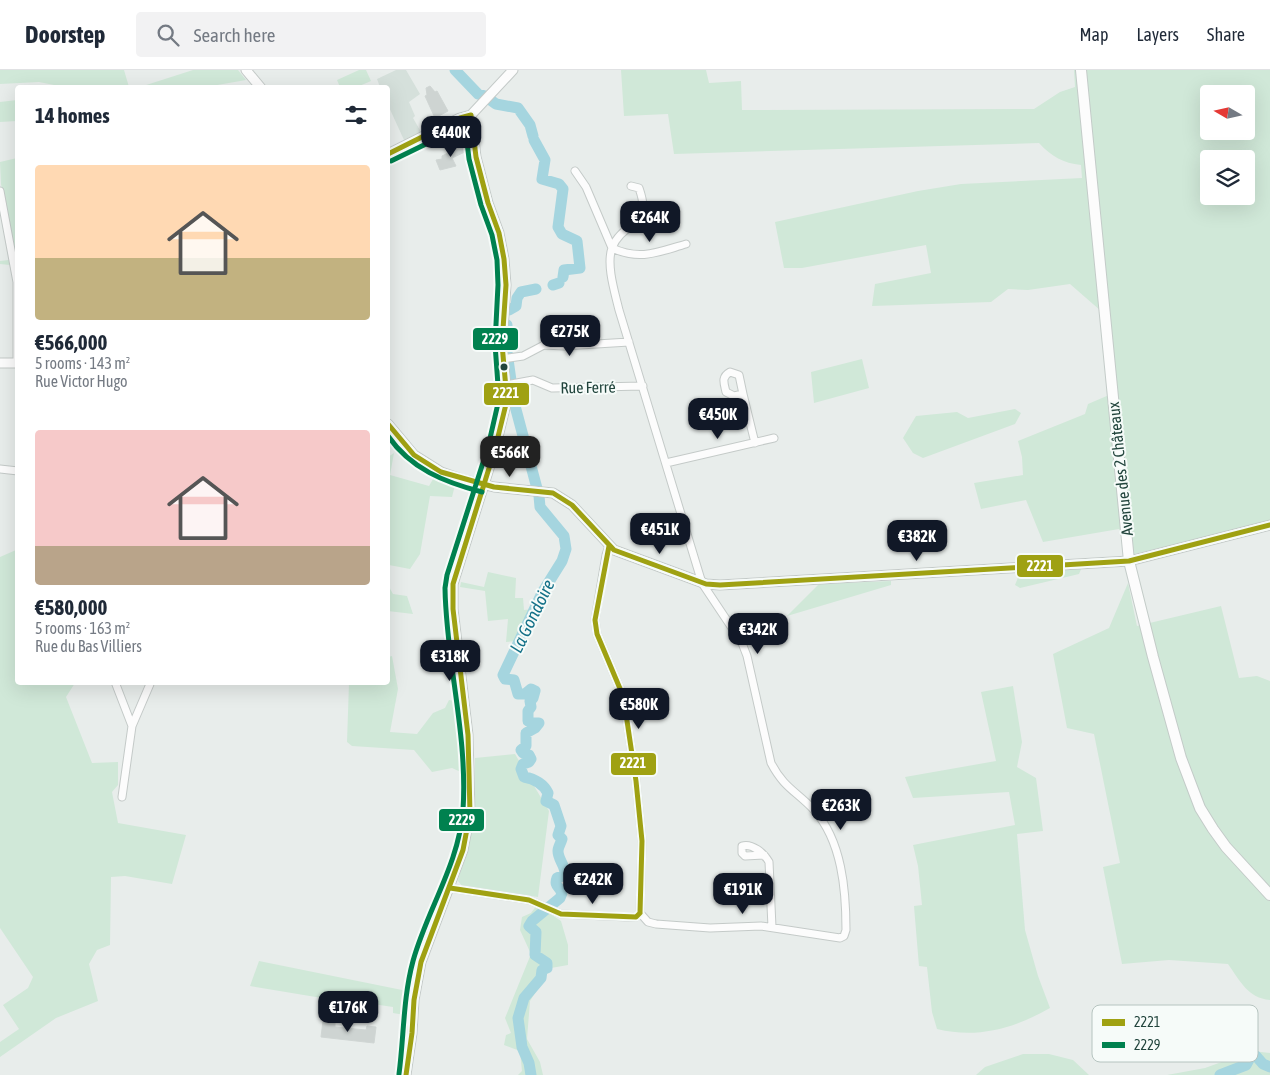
<!DOCTYPE html>
<html lang="en">
<head>
<meta charset="utf-8">
<style>
  :root { --surface:#fff; --page:#f2f2f3; --text:#1f2937; --muted:#747a83; --line:#e0e1e3; --accent:#111827 }
  body { margin:0; font-family:"Asap Condensed",sans-serif; background:var(--page); color:var(--text); height:100vh; display:flex; flex-direction:column; font-size:19px; white-space:nowrap }
  * { box-sizing:border-box; margin:0 }
  p { font-size:16px; color:var(--muted) }
  .icon { flex:none; width:28px; height:28px; fill:none; stroke:currentColor; stroke-width:2; stroke-linecap:round; stroke-linejoin:round }
  .map { position:relative; flex:1; overflow:hidden }
  .side { position:absolute; left:15px; top:15px; width:375px; height:600px; display:flex; flex-direction:column; background:var(--surface); border-radius:5px; box-shadow:0 5px 20px #0002 }
  .side>* { flex:none }
  .needle { width:32px; rotate:279deg }
  .fabs { position:absolute; left:1200px; top:15px; display:grid; gap:10px }
  .fabs a { display:grid; place-items:center; width:55px; height:55px; border-radius:5px; background:var(--surface); box-shadow:0 5px 20px #0002; font-size:25px }
  .price { position:absolute; translate:-50% -42px; padding:0 11px; border-radius:10px; background:var(--accent); color:#fff; font-size:16px; line-height:32px; filter:drop-shadow(0 1px 2px #0008) }
  .price::after { content:''; position:absolute; left:50%; top:30px; width:15px; height:11px; margin-left:-8px; background:inherit; clip-path:polygon(0 0,100% 0,50% 100%) }
  .price.selected { background:#222; color:#fff }
  ul { padding:0; list-style:none }
  li { display:grid; align-content:center; gap:10px; height:265px; padding:0 20px }
  li span { display:grid; place-items:center; height:155px; border-radius:5px; color:#555 }
  li>.icon { margin-inline-start:auto }
  span .icon { width:90px; height:90px; fill:#fffc; stroke-width:1 }
  li b { font-size:21px }
  h2 { display:flex; justify-content:space-between; align-items:center; height:60px; padding:0 20px; font-size:21px }
  header { display:flex; align-items:center; gap:30px; box-sizing:border-box; height:70px; padding:0 25px; background:var(--surface); border-bottom:1px solid var(--line) }
  header strong { font-size:24px }
  nav { display:flex; gap:28px; margin-inline-start:auto; font-size:18px }
  .search { width:350px; height:45px; background:var(--page); display:flex; align-items:center; gap:12px; box-sizing:border-box; padding:0 18px; border-radius:5px; color:var(--muted); font-size:19px }
  .map>svg:first-child { display:block }
</style>
</head>
<body>
<header>
<strong>Doorstep</strong>
<div class="search"><svg class="icon" aria-label="search" viewBox="0 0 24 24"><circle cx="10" cy="10" r="6"/><path d="M15 15l6 6"/></svg>Search here</div>
<nav><a>Map</a><a>Layers</a><a>Share</a></nav>
</header>
<div class="map">
<svg width="1270" height="1005" viewBox="0 0 1270 1005">
  <rect width="100%" height="100%" fill="#e8edeb"/>
  <path fill="#d5e0db" d="M396 0H406L420 24 409 32 415 46 413 48 421 62 404 70 388 35V18L380 17 377 9Z"/>
  <path fill="#d0e8d8" fill-rule="evenodd" d="M0 0H124L129 17H64L39 12 0 14Z
    M193 0H238L246 10 206 17H140Z
    M359 0H366L371 11 357 17H340L337 10Z
    M621 0H706L709 13 741 11 742 40 1034 39 1060 22 1075 17 1074 0H1270V452L1134 484 1119 459 1043 472 1026 430 981 439 974 413 1023 405 1022 387 1018 371 1085 344 1088 334 1109 325 1101 241 1070 214 1028 220 1008 219 991 232 872 236 875 214 931 203 926 175 802 198H784L775 152 918 121 961 114 1082 108 1081 95C1063 93 1052 87 1039 73L674 84 668 44 624 46ZM1209 24H1246V61H1209ZM1209 89H1246V126H1209Z
    M17 30V51L0 52V32Z
    M17 88V179L10 195 0 194V191L9 190 12 170 1 114 0 92Z
    M862 289 869 318 814 333 811 302Z
    M1015 339 1021 343 1015 354 923 388 913 383 903 368 916 346 957 342 968 348Z
    M394 383 390 405 429 416 439 399 457 407 452 427 430 426 420 484 410 499 389 495 388 498V387Z
    M17 471 18 612 75 613 66 627 92 693 118 692V715L112 722 118 753 186 765 172 814 125 806 111 807 110 875 97 880 89 894 98 931 56 948 0 987V972L19 959 3 935 28 918 33 907 0 858V487L16 480Z
    M1063 489 1082 497 1079 504 1020 518 1015 515 1021 500Z
    M488 502 516 508 515 528H523L524 540 534 539 517 571 506 572 508 549 488 551 485 521 460 517 461 512 484 517Z
    M891 511V515L787 546 819 514Z
    M1128 513 1137 556 1221 536 1239 608 1257 606 1270 611V930C1248 928 1240 911 1228 894L1169 890 1122 894 1103 797 1120 793 1094 664 1067 658 1053 584 1109 558Z
    M388 515 393 524 407 526 413 544 388 541Z
    M392 586 398 619 390 662 417 664 433 643 445 638 449 630 460 632 465 704 452 698 432 702 414 680 352 676 347 672 349 613 388 612V587Z
    M1013 616 1022 672 1017 697 1036 708 1043 761 1017 764 1025 860 1038 906 1050 938C1015 958 978 969 937 959L932 942 927 897 919 896 914 836 922 835 918 796 913 775 1015 755 1009 722 913 728 905 707 996 691 981 622Z
    M515 684 549 741 538 827 462 816 458 811 473 753 475 688Z
    M537 835 561 851 568 875V895L551 898 530 931 527 969 540 992 543 1005H518L522 1001 520 981 504 975 506 965 511 963 505 948 531 884 520 860 522 847 531 843Z
    M259 891 407 921 405 945 393 943V937L366 933 367 927 354 926 352 933 250 916Z
    M1252 981 1270 983V1005H1167L1205 998Z
    M1023 984H1049L1073 990 1089 1005H976L985 997Z"/>
  <g fill="none" stroke-linecap="round" stroke-linejoin="round">
    <path stroke="#a5d5df" stroke-width="11" d="M455 0 478 24 485 26 496 34 518 38 530 55 533 66
      M534 70 545 90 542 109 559 114 563 119 558 157 562 164 577 171 580 198 564 200 563 207
      M553 215 559 213
      M509 240 516 236 517 228 521 222 536 219
      M507 255V282L514 332 539 426 540 437 564 466 566 479 562 491 542 523 503 605 505 609 514 610 518 624H525L531 619 535 621 533 628 530 631 531 637 528 641V651L531 653H539L535 658 526 663V676L521 680 523 683 529 685 531 689 529 692 523 694 521 699 524 707C535 709 543 713 548 723L546 731 554 735 561 756 558 765 562 769C561 773 558 777 558 781 558 790 566 796 565 805L557 808C554 816 559 816 562 823L560 828 532 851 529 856 536 862 535 885 547 893V898L542 900 541 908 524 928 518 948 522 977 529 993 531 1005
      M1220 1005 1246 995 1251 986H1256L1263 994 1270 997"/>
  </g>
  <path fill="#ced4d2" stroke="#d0d6d4" d="M430 16 435 22 437 21 448 41 435 48 425 26 427 25 426 18Z
    M466 74 469 80 452 88 456 96 440 100 436 90 442 89V86Z
    M323 951 335 952V957L366 960 367 956 376 957 374 973 321 967Z"/>
  <g fill="none" stroke-linecap="round" stroke-linejoin="round">
    <g stroke="#c4cac8" stroke-width="9">
      <path id="minor" d="M575 101 586 117 612 178
        M631 116 639 118C654 161 624 148 612 178 606 195 615 223 619 240L702 513 742 573 747 586 771 693C784 718 796 721 814 740 842 771 846 820 846 860L844 866 840 868 761 856 710 858 656 854 648 852 640 843
        M0 121 17 212V293
        M612 178C640 191 658 182 686 174
        M502 289 523 286 544 275 564 276 629 272
        M506 315 533 310 552 318 643 316
        M743 324 739 305 730 302C721 307 724 313 726 322L734 326 743 324 755 373
        M666 393 774 368
        M0 399 18 401
        M609 476 606 485 595 550 597 564 621 621 626 644 636 711 642 771 640 843
        M115 612 132 656 122 727
        M132 656 150 614
        M764 785 745 786 742 783V776C752 773 764 783 769 792L772 857
        M450 818 529 830 561 844 628 847H636L640 843"/>
    </g>
    <g stroke="#c4cac8" stroke-width="11">
      <path id="tertiary" d="M246 0 261 18
        M471 45 513 0
        M388 84 460 48 471 45
        M0 293H18
        M388 354 414 385 441 402 461 409 494 417 553 423 572 435 614 480 706 514 720 515 1129 491 1270 455
        M406 1005 412 963 414 930 421 892 463 780 470 743 468 665 453 539V514L495 379 507 330 502 274 506 215 504 189 499 163 488 133 476 87 471 45"/>
    </g>
    <g stroke="#c3cbc8" stroke-width="12">
      <path id="secondary" d="M1081 0 1129 491 1153 587 1181 688 1200 738 1213 759 1226 777 1270 825"/>
    </g>
    <use href="#minor" stroke="#fcfcfc" stroke-width="7"/>
    <use href="#tertiary" stroke="#fcfcfc" stroke-width="9"/>
    <use href="#secondary" stroke="#fcfcfc" stroke-width="10"/>
    <g stroke="#f6fbf9" stroke-width="9">
      <path id="bus-1" d="M388 84 460 48 471 45
        M388 354 414 385 441 402 494 417 553 423 572 435 614 480 706 514 720 515 1129 491 1270 455
        M609 476 595 550 597 564 621 621 626 644 636 711 642 771 640 843
        M450 818 529 830 561 844 636 847 640 843
        M406 1005 412 963 414 930 421 892 463 780 470 743 468 665 453 539V514L495 379 507 330 502 274 506 215 504 189 499 163 488 133 476 87 471 45"/>
    </g>
    <g stroke="#f6fbf9" stroke-width="9">
      <path id="bus-2" d="M391 91 465 55 469 89 481 135 492 165 497 190 498 215 495 274 499 329 488 377 447 505 445 518C446 592 468 665 463 740 459 794 427 840 413 891 403 928 404 966 399 1004
        M388 366C411 399 444 412 482 422"/>
    </g>
    <use href="#bus-1" stroke="#9fa112" stroke-width="5"/>
    <use href="#bus-2" stroke="#00814f" stroke-width="5"/>
  </g>
  <circle fill="#21443c" stroke="#f6fbf9" stroke-width="2" cx="504" cy="297" r="4.5"/>
  <g text-anchor="middle" dominant-baseline="central" stroke-width="4" stroke-linejoin="round" paint-order="stroke">
    <g font-size="16" fill="#21443c" stroke="#f6fbf9">
      <text transform="translate(588 317) rotate(-1)">Rue Ferré</text>
      <text transform="translate(1120 399) rotate(-96)">Avenue des 2 Châteaux</text>
    </g>
    <g font-size="18" font-style="italic" fill="#147188" stroke="#f6fbf9">
      <text transform="translate(532 546) rotate(-64)">La Gondoire</text>
    </g>
  </g>
  <rect x="1092" y="935" width="166" height="57" rx="8" fill="#f6fbf9" stroke="#b6c4c0" stroke-width="1"/>
  <rect x="1102" y="949" width="23" height="7" fill="#9fa112"/>
  <rect x="1102" y="972" width="23" height="6" fill="#00814f"/>
  <g font-size="14" fill="#21443c">
    <text x="1134" y="957">2221</text>
    <text x="1134" y="980">2229</text>
  </g>
  <g stroke="#f6fbf9" stroke-width="2">
    <rect x="472" y="257" width="47" height="24" rx="5" fill="#00814f"/>
    <rect x="483" y="312" width="47" height="24" rx="5" fill="#9fa112"/>
    <rect x="1016" y="484" width="48" height="24" rx="5" fill="#9fa112"/>
    <rect x="610" y="682" width="47" height="24" rx="5" fill="#9fa112"/>
    <rect x="438" y="738" width="47" height="24" rx="5" fill="#00814f"/>
  </g>
  <g font-size="14" text-anchor="middle" font-weight="bold" fill="#fff">
    <text x="495" y="274">2229</text>
    <text x="506" y="328">2221</text>
    <text x="1040" y="501">2221</text>
    <text x="633" y="698">2221</text>
    <text x="462" y="755">2229</text>
  </g>
</svg>
<div class="fabs">
<a><svg class="needle" viewBox="-14 -14 28 28"><path d="M0-13l5 13h-10z" fill="#e53935"/><path d="M0 13l5-13h-10z" fill="#747a83"/></svg></a>
<a><svg class="icon" aria-label="layers" viewBox="0 0 24 24"><path d="M12 4l9 5-9 5-9-5zM3 14l9 5 9-5"/></svg></a>
</div>
<b class="price" style="left:451px;top:88px">€440K</b>
<b class="price" style="left:650px;top:173px">€264K</b>
<b class="price" style="left:570px;top:287px">€275K</b>
<b class="price" style="left:718px;top:370px">€450K</b>
<b class="price selected" style="left:510px;top:408px">€566K</b>
<b class="price" style="left:660px;top:485px">€451K</b>
<b class="price" style="left:917px;top:492px">€382K</b>
<b class="price" style="left:758px;top:585px">€342K</b>
<b class="price" style="left:450px;top:612px">€318K</b>
<b class="price" style="left:639px;top:660px">€580K</b>
<b class="price" style="left:841px;top:761px">€263K</b>
<b class="price" style="left:593px;top:835px">€242K</b>
<b class="price" style="left:743px;top:845px">€191K</b>
<b class="price" style="left:348px;top:963px">€176K</b>
<section class="side">
<h2>14 homes<svg class="icon" aria-label="filters" viewBox="0 0 24 24"><path d="M4 7h16M4 17h16"/><circle cx="9" cy="7" r="2"/><circle cx="15" cy="17" r="2"/></svg></h2>
<ul>
<li><span style="background:linear-gradient(#ffd9b3 60%,#c2b280 0)"><svg class="icon" aria-label="home" viewBox="0 0 24 24"><path d="M3 11l9-7 9 7M6 9v11h12V9"/></svg></span><div><b>€566,000</b><p>5 rooms · 143 m²</p><p>Rue Victor Hugo</p></div></li>
<li><span style="background:linear-gradient(#f6c9c9 75%,#b9a48a 0)"><svg class="icon" aria-label="home" viewBox="0 0 24 24"><path d="M3 11l9-7 9 7M6 9v11h12V9"/></svg></span><div><b>€580,000</b><p>5 rooms · 163 m²</p><p>Rue du Bas Villiers</p></div></li>
</ul>
</section>
</div>
</body>
</html>
